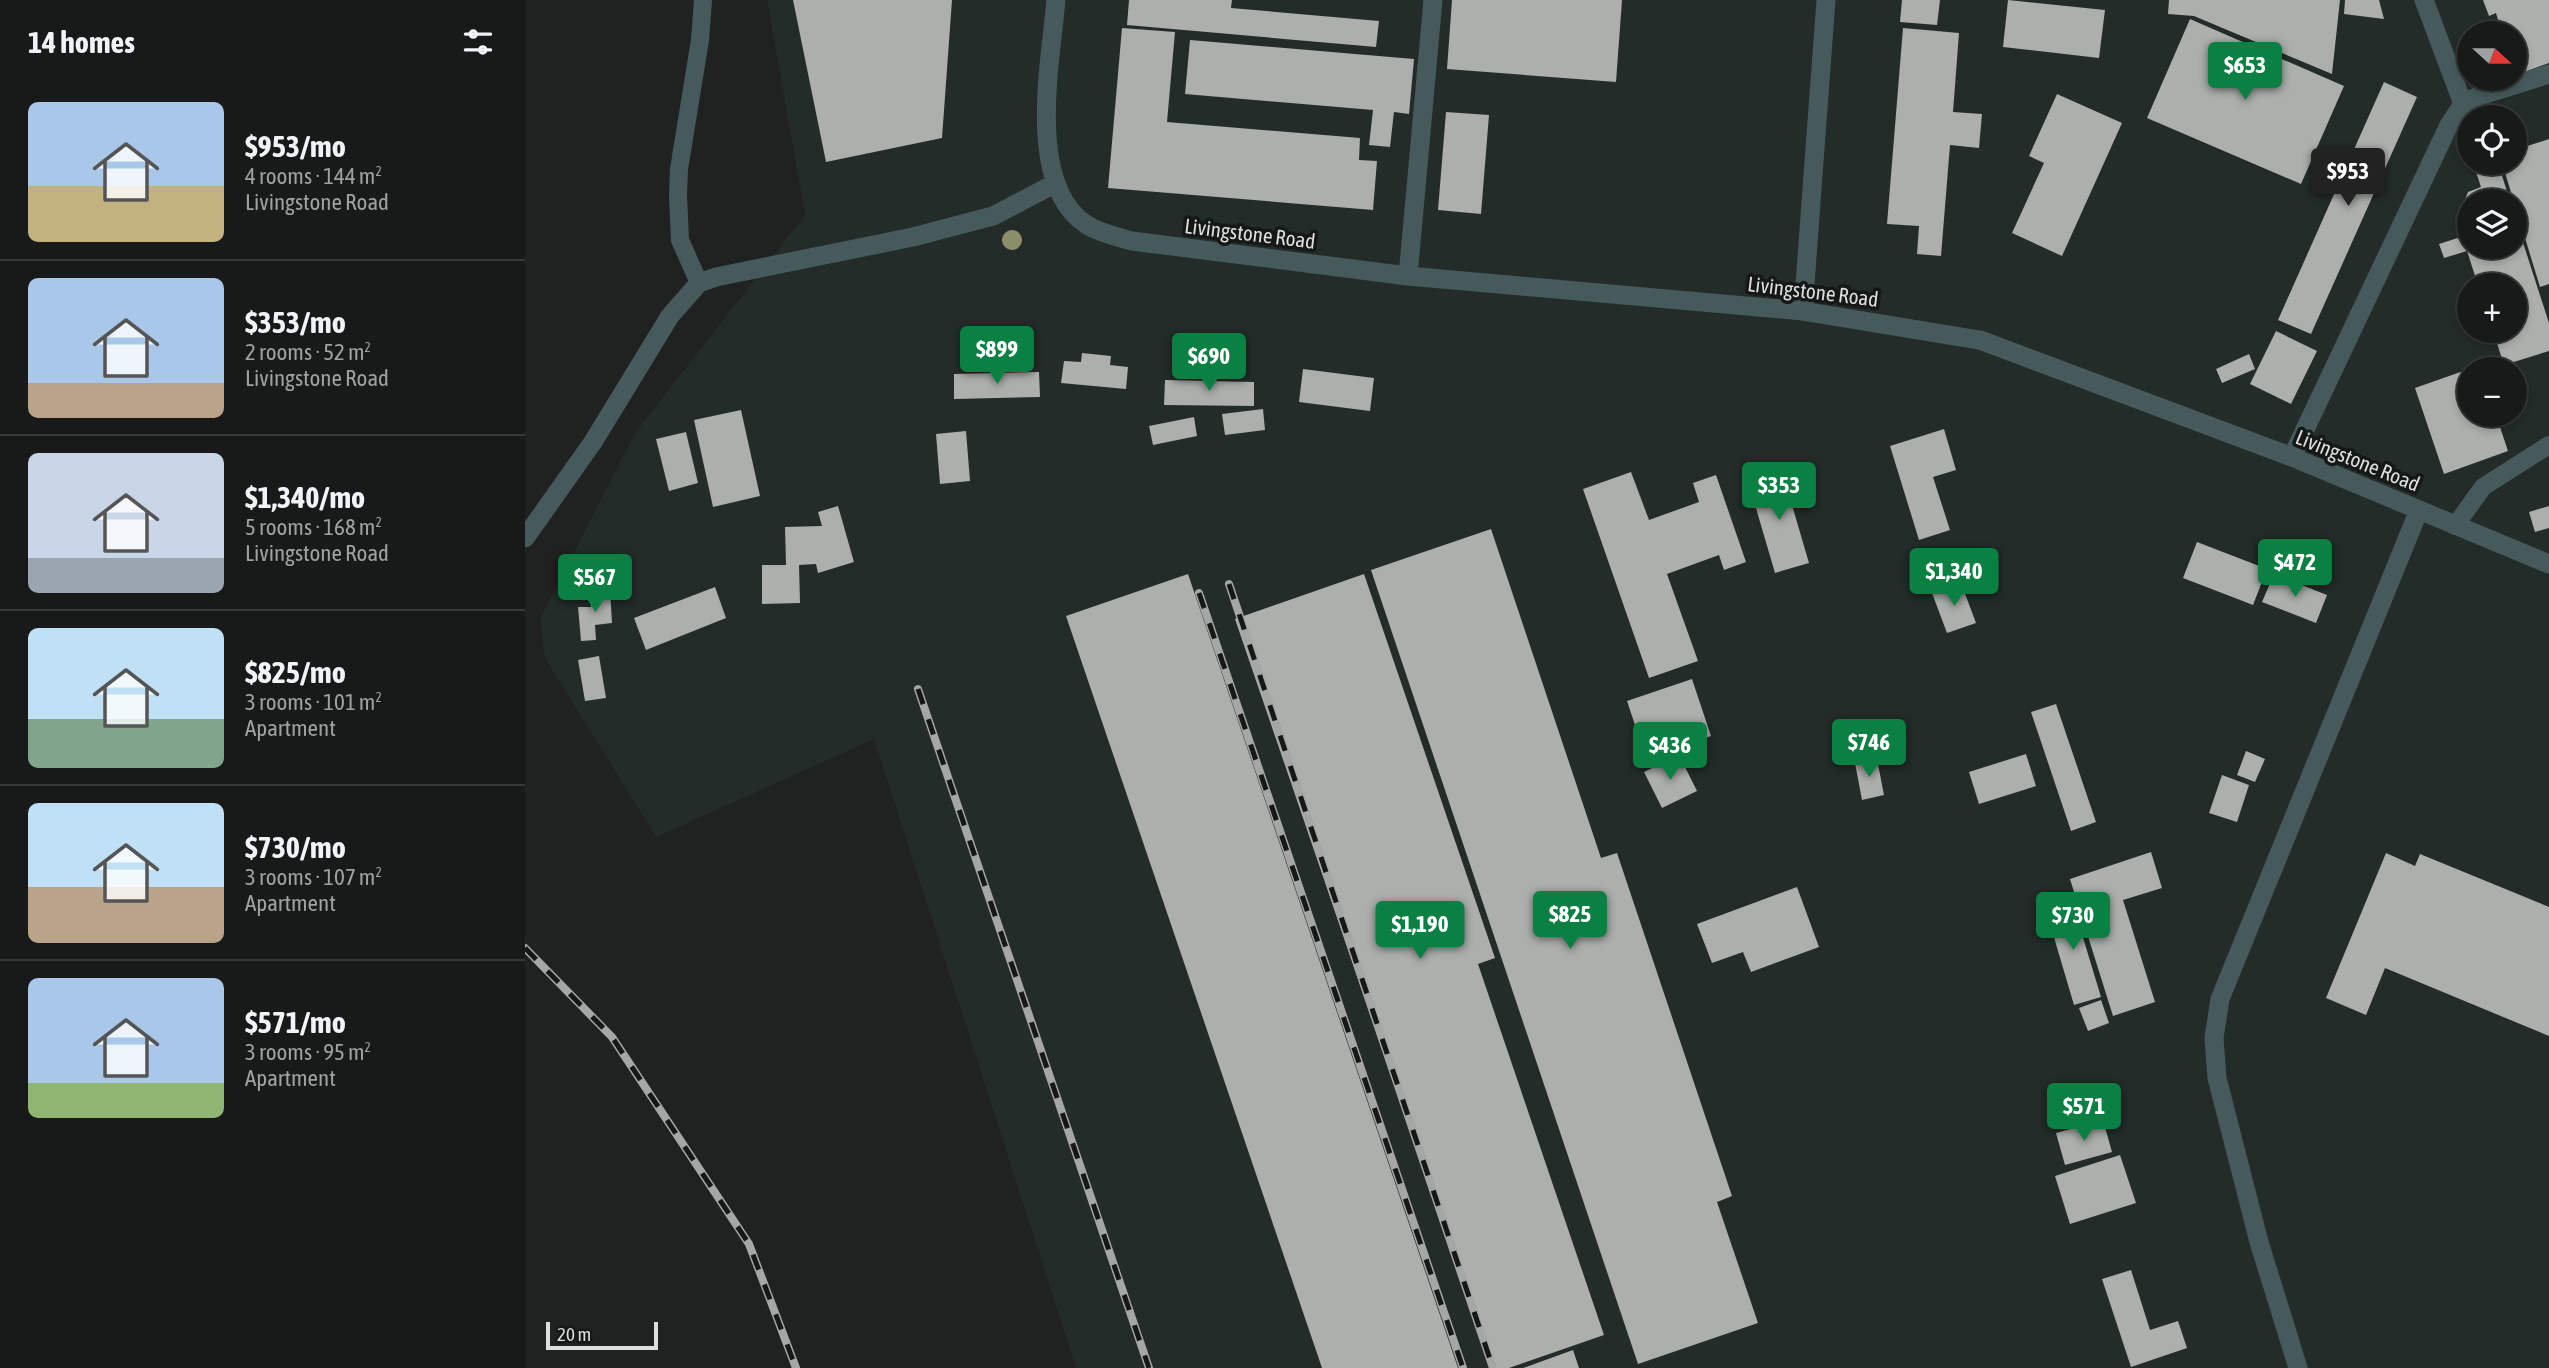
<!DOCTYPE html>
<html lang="en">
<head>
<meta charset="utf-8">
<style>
  :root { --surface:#171a19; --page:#242726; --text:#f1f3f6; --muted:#9ea1a2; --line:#363838; --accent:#0b8043 }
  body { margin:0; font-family:"Asap Condensed",sans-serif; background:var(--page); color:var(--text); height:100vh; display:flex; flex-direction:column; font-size:26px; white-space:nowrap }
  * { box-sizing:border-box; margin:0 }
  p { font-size:23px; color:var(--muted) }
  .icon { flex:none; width:38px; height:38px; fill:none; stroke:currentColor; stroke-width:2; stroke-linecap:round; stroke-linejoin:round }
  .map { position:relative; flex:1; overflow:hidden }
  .drawer { display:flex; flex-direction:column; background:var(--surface); width:525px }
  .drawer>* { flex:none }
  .needle { width:46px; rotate:111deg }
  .controls { position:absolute; left:1932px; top:21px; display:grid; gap:14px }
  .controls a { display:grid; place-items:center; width:70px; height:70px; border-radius:50%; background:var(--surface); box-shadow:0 4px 10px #0003,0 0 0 2px var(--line); font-size:35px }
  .scale { position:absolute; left:21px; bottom:18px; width:112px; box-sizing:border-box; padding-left:7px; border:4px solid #dddfdf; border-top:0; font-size:19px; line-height:24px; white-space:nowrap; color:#dddfdf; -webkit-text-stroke:5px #161818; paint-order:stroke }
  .price { position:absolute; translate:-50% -60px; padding:0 16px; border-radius:7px; background:var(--accent); color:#fff; font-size:23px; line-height:46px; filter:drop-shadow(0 2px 4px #0008) }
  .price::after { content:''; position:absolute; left:50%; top:42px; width:21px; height:16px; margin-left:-10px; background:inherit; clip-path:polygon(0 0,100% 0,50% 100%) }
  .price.on { background:#222; color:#fff }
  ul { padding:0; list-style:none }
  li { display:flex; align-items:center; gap:21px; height:175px; padding:0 28px }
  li+li { border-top:2px solid var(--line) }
  li span { display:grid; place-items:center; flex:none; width:196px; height:140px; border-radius:10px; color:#555 }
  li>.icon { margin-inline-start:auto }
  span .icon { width:84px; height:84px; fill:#fffc; stroke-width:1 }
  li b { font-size:30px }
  h2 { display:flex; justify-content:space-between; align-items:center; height:84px; padding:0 28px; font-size:30px }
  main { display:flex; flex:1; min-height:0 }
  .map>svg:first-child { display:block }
</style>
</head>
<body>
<main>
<section class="drawer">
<h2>14 homes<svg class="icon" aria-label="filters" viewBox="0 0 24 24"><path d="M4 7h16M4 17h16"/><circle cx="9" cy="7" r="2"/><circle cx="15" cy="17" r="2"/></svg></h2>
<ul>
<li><span style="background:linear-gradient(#a9c7e8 60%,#c2b280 0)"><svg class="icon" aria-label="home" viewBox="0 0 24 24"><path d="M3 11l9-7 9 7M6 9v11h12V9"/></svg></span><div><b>$953/mo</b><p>4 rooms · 144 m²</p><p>Livingstone Road</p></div></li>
<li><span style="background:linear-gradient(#a9c7e8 75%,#b9a48a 0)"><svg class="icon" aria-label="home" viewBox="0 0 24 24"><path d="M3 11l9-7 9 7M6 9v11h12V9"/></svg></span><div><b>$353/mo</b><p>2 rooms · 52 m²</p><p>Livingstone Road</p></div></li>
<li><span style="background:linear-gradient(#c9d6e8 75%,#9aa5b1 0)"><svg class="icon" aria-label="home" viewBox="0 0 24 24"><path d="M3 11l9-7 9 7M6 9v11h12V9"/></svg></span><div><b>$1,340/mo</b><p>5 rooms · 168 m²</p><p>Livingstone Road</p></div></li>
<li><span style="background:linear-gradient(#bfe0f5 65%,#7fa58c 0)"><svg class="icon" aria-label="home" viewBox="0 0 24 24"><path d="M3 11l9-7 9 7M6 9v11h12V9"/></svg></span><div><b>$825/mo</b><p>3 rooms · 101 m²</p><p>Apartment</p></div></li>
<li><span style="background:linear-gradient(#bfe0f5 60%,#b9a48a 0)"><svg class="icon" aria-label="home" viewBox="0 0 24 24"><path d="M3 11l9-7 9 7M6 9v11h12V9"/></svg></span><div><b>$730/mo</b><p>3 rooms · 107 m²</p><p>Apartment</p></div></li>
<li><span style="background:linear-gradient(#a9c7e8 75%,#8fb573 0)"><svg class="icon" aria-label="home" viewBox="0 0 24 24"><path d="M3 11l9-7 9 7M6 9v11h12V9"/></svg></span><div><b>$571/mo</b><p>3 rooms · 95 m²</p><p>Apartment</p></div></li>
</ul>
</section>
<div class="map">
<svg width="2024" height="1368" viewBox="0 0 2024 1368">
  <rect width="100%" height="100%" fill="#1f2221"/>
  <path fill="#232c29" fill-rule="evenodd" d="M242 0H2024V1368H551L349 739 131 837 20 658 15 619 110 433 280 215ZM1944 33H1990V79H1944ZM1944 117H1990V163H1944ZM1944 201H1990V247H1944ZM1944 285H1990V331H1944ZM1944 369H1990V415H1944Z"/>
  <path fill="#acafac" d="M268 0H427L417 138 301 162Z
    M604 0H707L706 8 854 21 851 47 602 25Z
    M927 0H1097L1091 82 922 69Z
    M1377 0H1415L1412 25 1375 22Z
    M1483 0 1580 10 1574 58 1478 47Z
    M1644 0H1815L1807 74 1669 16 1643 14Z
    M1820 0H1854L1859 19 1819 14Z
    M1958 0H2024V63L1991 75 1990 33H1977L1971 13 1964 16Z
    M1665 19 1819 86 1776 184 1622 118Z
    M597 28 650 32 642 122 835 138 834 160 852 161 848 210 583 188Z
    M1378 28 1434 33 1428 112 1457 114 1454 148 1425 145 1416 256 1392 254 1394 226 1362 224Z
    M665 40 889 59 884 114 869 112 865 147 844 145 848 110 660 94Z
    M1859 82 1892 97 1786 334 1753 320Z
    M1532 94 1597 123 1537 256 1487 233 1519 163 1504 156Z
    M921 112 964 115 956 214 913 210Z
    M2024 139V284L2015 287 1977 163H1990V150Z
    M1957 163H1973L1985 201H1944V215L1940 216 1937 207 1943 192 1956 187 1951 172Z
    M1990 218 2024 323V351L1979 365 1968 331H1990V285H1953L1942 251 1919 258 1914 244 1942 235 1939 227 1944 225V247H1990Z
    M1751 331 1792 351 1766 404 1725 384Z
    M557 353 586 356 585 365 603 367 601 389 536 383 539 361 556 362Z
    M1724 354 1730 369 1697 383 1691 369Z
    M778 369 849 378 845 411 774 402Z
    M1944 369V415H1971L1983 451 1919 474 1890 388Z
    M514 372 515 397 429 399V374Z
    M640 380 729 382V406L639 405Z
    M738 409 740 430 700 435 697 414Z
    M216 410 235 496 188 507 169 420Z
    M669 417 672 436 628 445 624 426Z
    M1419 429 1431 470 1408 477 1425 530 1394 540 1365 446Z
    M441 431 445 481 415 484 411 434Z
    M161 432 173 483 144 491 131 439Z
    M1257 471 1284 563 1250 573 1223 481Z
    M1106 472 1124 520 1174 502 1168 483 1191 475 1221 562 1199 570 1194 555 1142 574 1173 661 1124 678 1058 489Z
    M313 506 329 562 293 573 291 564 274 565 275 603 237 604V565H261L260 527 297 526 293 512Z
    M2024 506V528L2010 532 2004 512Z
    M966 529 1076 858 1092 853 1207 1196 1192 1202 1233 1323 1113 1364 846 570Z
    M1672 542 1742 569 1728 605 1658 578Z
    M663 574 933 1368H797L541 616Z
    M839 574 970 958 953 964 1079 1335 984 1368H966L710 619Z
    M1749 574 1802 595 1791 623 1737 602Z
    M1436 583 1451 623 1422 633 1407 593Z
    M190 587 201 618 121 650 109 618Z
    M85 589 87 623 70 625 71 640 56 641 53 607H66L65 591Z
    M74 656 81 698 60 701 53 660Z
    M1167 679 1186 736 1121 758 1102 701Z
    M1531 704 1571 822 1546 831 1506 712Z
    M1721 751 1740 759 1730 782 1712 775Z
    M1501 754 1511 786 1454 804 1444 772Z
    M1154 755 1172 791 1137 808 1119 772Z
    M1352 759 1359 795 1337 800 1330 763Z
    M1697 775 1724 785 1712 822 1684 813Z
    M1626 852 1637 888 1598 900 1630 1002 1588 1016 1545 879Z
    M1861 853 1890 866 1895 854 2024 907V1036L1860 968 1841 1015 1801 998Z
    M1272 887 1294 947 1226 972 1218 952 1187 963 1172 924Z
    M1546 898 1576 997 1549 1005 1520 907Z
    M1576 1000 1584 1023 1563 1031 1554 1008Z
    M1578 1120 1587 1152 1540 1165 1531 1133Z
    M1595 1155 1611 1203 1545 1224 1530 1176Z
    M1606 1270 1625 1330 1653 1321 1662 1348 1606 1367 1577 1279Z
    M1048 1350 1054 1368H998Z"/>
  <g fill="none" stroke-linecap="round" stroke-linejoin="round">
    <path stroke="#465a5c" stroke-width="18" d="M174 283 155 240 153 195 154 169 175 40 178 0
      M1930 526 1958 487 2024 445"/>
    <path stroke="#465a5c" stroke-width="19" d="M531 0C526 61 500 185 562 225 575 233 592 237 607 241L883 276 1278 311 1455 340 1767 457 2024 564
      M1899 0 1938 104
      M883 276 908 0
      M1278 311 1301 0
      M1767 457 1924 125 1938 104 1951 97 2024 74
      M0 538 68 442 145 316 174 283 191 277 388 237 468 216 531 183
      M1773 1368 1734 1242 1692 1078 1689 1038 1695 999 1894 510"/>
    <g stroke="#a4a7a6" stroke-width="8">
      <path id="rail" d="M704 584 968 1368
        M674 593 938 1368
        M393 689 624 1368
        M0 948 87 1037 224 1244 271 1368"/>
    </g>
    <use href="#rail" stroke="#161818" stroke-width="5" stroke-dasharray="16" stroke-linecap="butt"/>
  </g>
  <circle fill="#8c8e69" cx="487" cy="240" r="10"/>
  <g text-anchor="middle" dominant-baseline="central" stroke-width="7" stroke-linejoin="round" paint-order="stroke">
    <g font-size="21" fill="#dddfdf" stroke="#161818">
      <text transform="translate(725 233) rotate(7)">Livingstone Road</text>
      <text transform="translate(1288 291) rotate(7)">Livingstone Road</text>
      <text transform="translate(1833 460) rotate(22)">Livingstone Road</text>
    </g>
  </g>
</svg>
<div class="controls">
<a><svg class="needle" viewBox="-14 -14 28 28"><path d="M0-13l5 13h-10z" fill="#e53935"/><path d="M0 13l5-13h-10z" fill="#9ea1a2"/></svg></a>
<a><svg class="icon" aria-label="locate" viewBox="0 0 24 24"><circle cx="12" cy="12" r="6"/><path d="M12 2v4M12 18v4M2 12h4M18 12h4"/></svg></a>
<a><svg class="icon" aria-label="layers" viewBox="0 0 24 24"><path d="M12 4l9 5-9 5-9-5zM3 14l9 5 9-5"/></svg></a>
<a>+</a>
<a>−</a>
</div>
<div class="scale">20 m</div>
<b class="price" style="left:1720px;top:102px">$653</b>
<b class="price on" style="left:1823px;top:208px">$953</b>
<b class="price" style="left:472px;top:386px">$899</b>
<b class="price" style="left:684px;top:393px">$690</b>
<b class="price" style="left:1254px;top:522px">$353</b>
<b class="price" style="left:1770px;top:599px">$472</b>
<b class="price" style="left:1429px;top:608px">$1,340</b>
<b class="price" style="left:70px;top:614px">$567</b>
<b class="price" style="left:1344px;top:779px">$746</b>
<b class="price" style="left:1145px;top:782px">$436</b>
<b class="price" style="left:1045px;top:951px">$825</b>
<b class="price" style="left:1548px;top:952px">$730</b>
<b class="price" style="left:895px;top:961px">$1,190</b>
<b class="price" style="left:1559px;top:1143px">$571</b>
</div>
</main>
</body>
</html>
